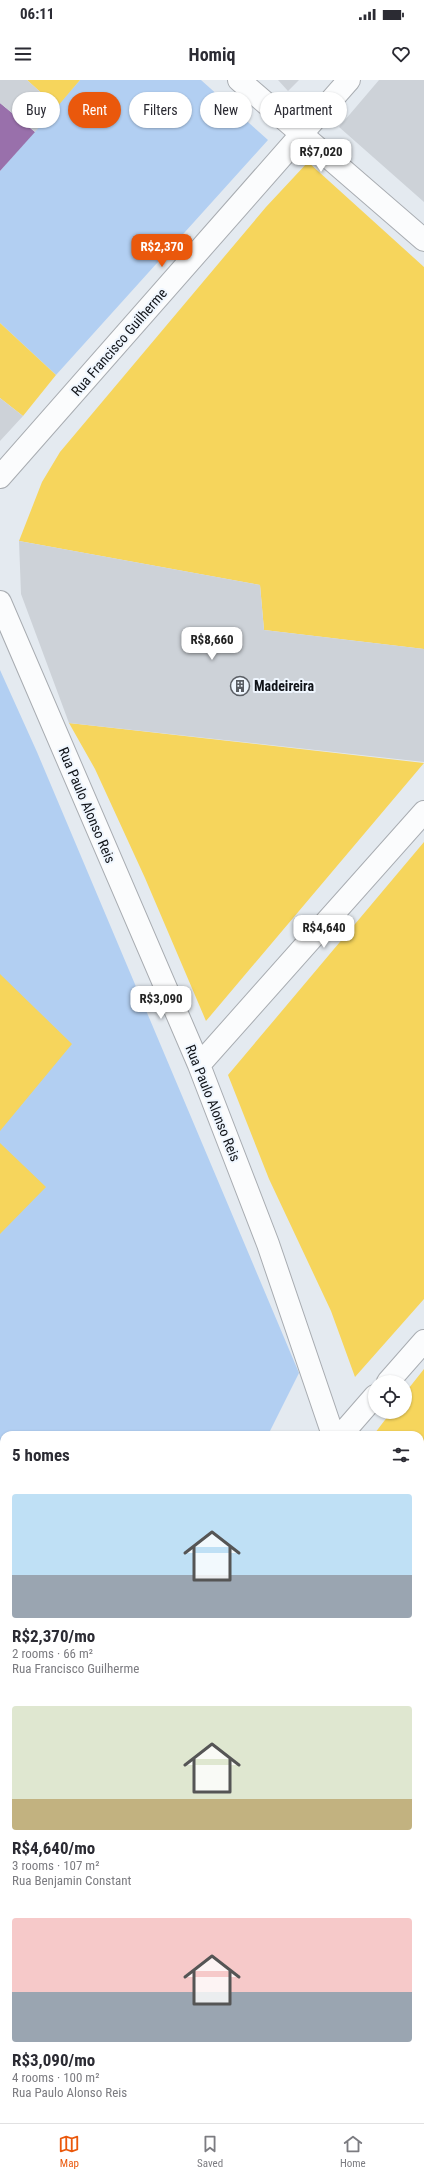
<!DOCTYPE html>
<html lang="en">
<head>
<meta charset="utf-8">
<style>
  :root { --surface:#fff; --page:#f7f7f7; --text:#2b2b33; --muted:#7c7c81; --line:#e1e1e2; --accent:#ea580c }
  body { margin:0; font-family:"Roboto Condensed",sans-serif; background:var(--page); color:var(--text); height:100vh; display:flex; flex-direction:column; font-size:15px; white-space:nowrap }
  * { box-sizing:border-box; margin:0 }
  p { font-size:13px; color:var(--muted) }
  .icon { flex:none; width:22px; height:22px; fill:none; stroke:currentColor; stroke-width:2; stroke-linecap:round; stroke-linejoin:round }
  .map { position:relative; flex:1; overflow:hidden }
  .side { position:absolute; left:0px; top:1351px; width:424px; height:692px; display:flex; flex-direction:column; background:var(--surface); border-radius:12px 12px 0 0; box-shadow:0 1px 3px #0004 }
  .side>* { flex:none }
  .banner { position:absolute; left:12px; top:12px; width:400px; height:36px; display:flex; gap:8px }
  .buttons { position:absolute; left:368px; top:1295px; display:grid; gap:8px }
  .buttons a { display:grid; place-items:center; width:44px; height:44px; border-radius:50%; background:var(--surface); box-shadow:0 1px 3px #0004; font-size:20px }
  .price { position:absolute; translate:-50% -34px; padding:0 9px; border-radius:8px; background:#fff; color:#222; font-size:13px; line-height:26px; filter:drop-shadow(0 1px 2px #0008) }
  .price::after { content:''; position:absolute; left:50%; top:24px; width:12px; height:9px; margin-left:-6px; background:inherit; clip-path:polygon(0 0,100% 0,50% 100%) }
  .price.active { background:var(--accent); color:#fff }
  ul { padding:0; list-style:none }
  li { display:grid; align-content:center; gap:8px; height:212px; padding:0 12px }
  li span { display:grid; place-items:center; height:124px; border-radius:4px; color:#555 }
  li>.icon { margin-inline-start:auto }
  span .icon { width:72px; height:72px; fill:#fffc; stroke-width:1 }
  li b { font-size:17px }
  h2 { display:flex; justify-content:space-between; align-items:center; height:48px; padding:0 12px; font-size:17px }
  .chip { padding:0 14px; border-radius:18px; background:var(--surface); box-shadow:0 1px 3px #0004; font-size:14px; line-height:36px }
  .chip.active { background:var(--accent); color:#fff }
  .status { display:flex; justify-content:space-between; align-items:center; height:28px; padding:0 20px; background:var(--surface); direction:ltr }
  .status svg { height:11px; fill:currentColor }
  header { display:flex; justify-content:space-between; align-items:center; height:52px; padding:0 12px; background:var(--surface); font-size:18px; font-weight:700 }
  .menu { display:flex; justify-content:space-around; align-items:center; height:56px; border-top:1px solid var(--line); background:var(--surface); font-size:11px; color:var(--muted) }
  .menu a { display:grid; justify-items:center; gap:2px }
  .menu .active { color:var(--accent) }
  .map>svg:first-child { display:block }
</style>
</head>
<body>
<div class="status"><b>06:11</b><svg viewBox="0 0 49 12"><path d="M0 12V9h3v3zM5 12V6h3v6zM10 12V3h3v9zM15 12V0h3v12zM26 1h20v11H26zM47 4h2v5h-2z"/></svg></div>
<header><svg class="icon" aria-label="menu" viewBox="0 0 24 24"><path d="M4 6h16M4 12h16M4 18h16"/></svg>Homiq<svg class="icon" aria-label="heart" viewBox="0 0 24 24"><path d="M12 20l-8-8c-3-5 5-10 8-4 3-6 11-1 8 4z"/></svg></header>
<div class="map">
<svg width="424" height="2043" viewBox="0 0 424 2043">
  <rect width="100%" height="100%" fill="#e4eaf0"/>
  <path fill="#b2cff2" d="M80 0H201L268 60 56 295 0 243V91Z
    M0 590 37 672 299 1293 268 1355H4V1422L0 1419Z"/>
  <path fill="#a4c7f1" d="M420 1375 424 1377V2008L420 1972Z"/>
  <path fill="#f6d55c" d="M27 0H80L57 27Z
    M308 82 424 187V569L264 550 260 505 19 461 42 402 60 372 266 127Z
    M0 243 56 295 23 336 0 318Z
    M69 643 229 661 424 683 206 941 145 798 95 689Z
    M424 762V1219L355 1297 331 1231 269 1099 228 995Z
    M0 894 72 964 0 1051Z
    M0 1063 46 1107 0 1154Z
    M424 1289V1377L420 1375V1355H379L375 1353 391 1332H405V1313Z
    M424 1732V1869L420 1870V1733Z"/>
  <path fill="#9970ab" d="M0 23 35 52 0 91Z"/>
  <path fill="#cdd2d8" d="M0 0H27L57 27 35 52 0 23Z
    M278 0H299L288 11Z
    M379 0H424V122L339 47Z
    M0 318 23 336 0 361Z
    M19 461 260 505 264 550 424 569V682L69 643 21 514Z"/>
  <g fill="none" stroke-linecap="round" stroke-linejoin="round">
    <g stroke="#a8acb1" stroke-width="24">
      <path id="street" d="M239 0 424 160
        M0 397 349 0
        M0 522 199 985 268 1164 333 1355
        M199 985 424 732
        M388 1302 424 1261
        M341 1355 375 1316
        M389 2039 390 2043"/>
    </g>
    <use href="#street" stroke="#fbfcfd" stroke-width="22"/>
  </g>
  <defs>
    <g id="building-ring" transform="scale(1)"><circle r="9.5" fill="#eff6fe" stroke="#5a5e64" stroke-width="1.5"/><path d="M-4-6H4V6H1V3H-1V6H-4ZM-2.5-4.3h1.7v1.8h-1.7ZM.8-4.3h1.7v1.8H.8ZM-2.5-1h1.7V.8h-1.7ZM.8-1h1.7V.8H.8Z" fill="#5a5e64"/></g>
  </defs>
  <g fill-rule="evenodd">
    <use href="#building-ring" x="240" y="606"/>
  </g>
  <g text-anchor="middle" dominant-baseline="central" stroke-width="4" stroke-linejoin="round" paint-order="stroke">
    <g font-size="14" fill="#101318" stroke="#eff6fe">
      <text transform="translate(119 262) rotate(-49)">Rua Francisco Guilherme</text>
      <text transform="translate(87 725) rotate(67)">Rua Paulo Alonso Reis</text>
      <text transform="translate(213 1023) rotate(68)">Rua Paulo Alonso Reis</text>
    </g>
    <g font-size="14" font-weight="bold" fill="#101318" stroke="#eff6fe" text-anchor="start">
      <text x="254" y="606">Madeireira</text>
    </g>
  </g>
</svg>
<div class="buttons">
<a><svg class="icon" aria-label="locate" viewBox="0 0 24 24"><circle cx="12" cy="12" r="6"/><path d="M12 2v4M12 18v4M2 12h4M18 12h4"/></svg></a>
</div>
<b class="price" style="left:321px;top:93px">R$7,020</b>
<b class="price active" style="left:162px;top:188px">R$2,370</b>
<b class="price" style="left:212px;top:581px">R$8,660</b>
<b class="price" style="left:324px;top:869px">R$4,640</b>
<b class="price" style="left:161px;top:940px">R$3,090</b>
<div class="banner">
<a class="chip">Buy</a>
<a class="chip active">Rent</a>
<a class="chip">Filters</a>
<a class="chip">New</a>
<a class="chip">Apartment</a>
</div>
<section class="side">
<h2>5 homes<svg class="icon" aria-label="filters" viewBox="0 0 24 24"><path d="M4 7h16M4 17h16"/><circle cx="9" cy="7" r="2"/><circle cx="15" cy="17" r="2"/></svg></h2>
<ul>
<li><span style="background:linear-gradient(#bfe0f5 65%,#9aa5b1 0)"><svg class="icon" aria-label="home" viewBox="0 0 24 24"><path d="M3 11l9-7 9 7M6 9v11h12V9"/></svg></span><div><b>R$2,370/mo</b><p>2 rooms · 66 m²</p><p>Rua Francisco Guilherme</p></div></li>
<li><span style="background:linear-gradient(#dfe7d0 75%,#c2b280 0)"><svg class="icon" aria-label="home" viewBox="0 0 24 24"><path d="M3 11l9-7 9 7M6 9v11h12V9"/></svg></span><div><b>R$4,640/mo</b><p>3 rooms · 107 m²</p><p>Rua Benjamin Constant</p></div></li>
<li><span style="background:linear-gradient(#f6c9c9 60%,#9aa5b1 0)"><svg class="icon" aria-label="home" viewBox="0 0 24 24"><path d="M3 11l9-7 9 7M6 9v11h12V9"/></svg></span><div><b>R$3,090/mo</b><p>4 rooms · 100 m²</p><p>Rua Paulo Alonso Reis</p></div></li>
</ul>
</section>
</div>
<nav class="menu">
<a class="active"><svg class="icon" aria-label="map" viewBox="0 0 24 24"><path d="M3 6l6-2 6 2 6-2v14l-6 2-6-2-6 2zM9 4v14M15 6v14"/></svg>Map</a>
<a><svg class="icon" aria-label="saved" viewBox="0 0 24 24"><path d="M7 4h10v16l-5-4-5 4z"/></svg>Saved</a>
<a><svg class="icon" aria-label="home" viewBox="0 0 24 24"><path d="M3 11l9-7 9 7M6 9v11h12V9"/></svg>Home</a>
</nav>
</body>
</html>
